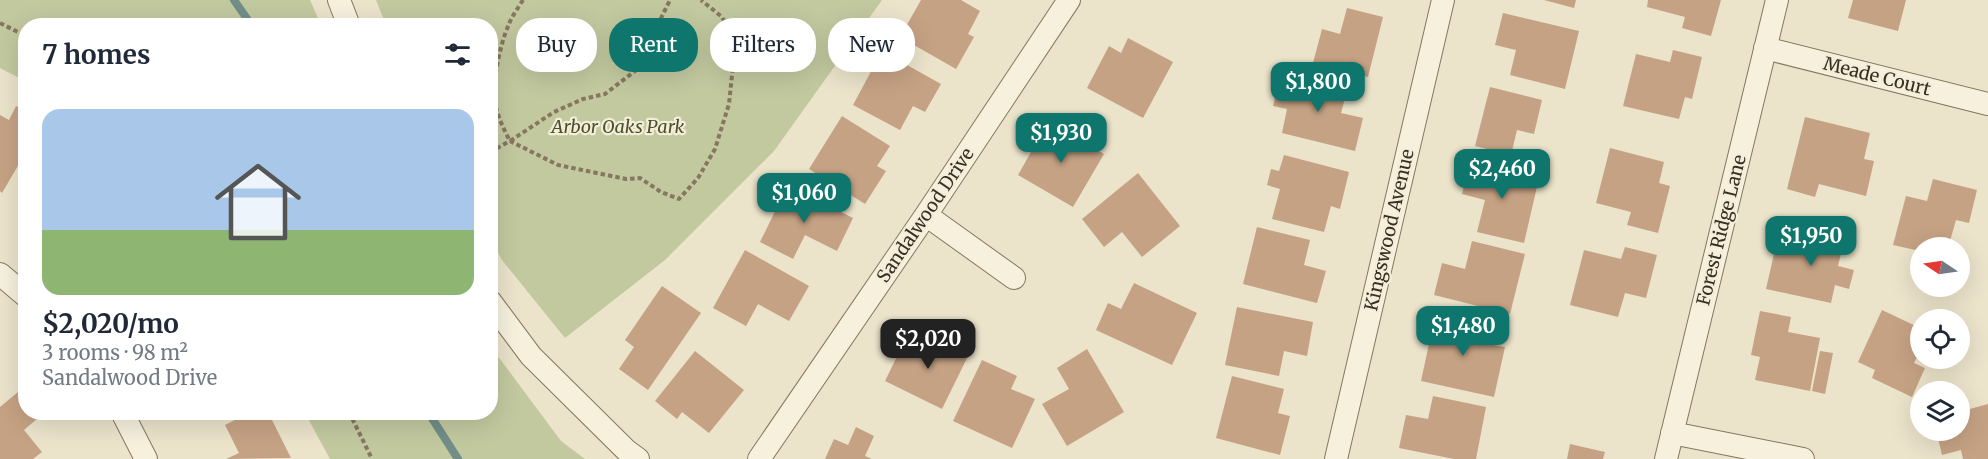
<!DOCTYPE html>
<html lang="en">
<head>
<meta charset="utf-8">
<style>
  :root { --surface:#fff; --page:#f6f6f7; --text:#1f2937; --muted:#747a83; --accent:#0f766e }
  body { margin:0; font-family:Merriweather,serif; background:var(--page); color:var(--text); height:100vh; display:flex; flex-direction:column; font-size:22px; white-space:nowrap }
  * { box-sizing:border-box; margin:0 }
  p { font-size:20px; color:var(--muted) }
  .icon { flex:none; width:33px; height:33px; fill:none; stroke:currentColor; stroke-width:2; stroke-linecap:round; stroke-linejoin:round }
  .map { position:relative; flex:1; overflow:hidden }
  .side { position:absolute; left:18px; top:18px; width:480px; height:402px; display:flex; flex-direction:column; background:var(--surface); border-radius:24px; box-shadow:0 6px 24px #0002 }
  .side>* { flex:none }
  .guide { position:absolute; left:516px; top:18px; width:570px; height:54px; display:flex; gap:12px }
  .needle { width:39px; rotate:283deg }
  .controls { position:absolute; left:1910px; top:237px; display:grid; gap:12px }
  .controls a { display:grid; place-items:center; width:60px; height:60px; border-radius:50%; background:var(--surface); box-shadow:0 6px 24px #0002; font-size:30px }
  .price { position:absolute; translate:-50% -51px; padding:0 14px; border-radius:12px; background:var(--accent); color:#fff; font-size:20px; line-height:39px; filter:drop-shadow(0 2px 3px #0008) }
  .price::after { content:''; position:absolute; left:50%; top:36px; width:18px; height:14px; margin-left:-9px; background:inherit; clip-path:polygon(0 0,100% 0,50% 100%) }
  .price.on { background:#222; color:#fff }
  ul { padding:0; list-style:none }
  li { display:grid; align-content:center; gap:12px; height:318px; padding:0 24px }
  li span { display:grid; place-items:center; height:186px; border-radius:18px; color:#555 }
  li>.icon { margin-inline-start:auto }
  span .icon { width:108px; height:108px; fill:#fffc; stroke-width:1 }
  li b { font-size:26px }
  h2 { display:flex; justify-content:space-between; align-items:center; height:72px; padding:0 24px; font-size:26px }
  .chip { padding:0 21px; border-radius:24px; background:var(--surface); box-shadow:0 6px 24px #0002; font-size:21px; line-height:54px }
  .chip.on { background:var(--accent); color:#fff }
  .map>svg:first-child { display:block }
</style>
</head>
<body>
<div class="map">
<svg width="1988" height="459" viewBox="0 0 1988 459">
  <rect width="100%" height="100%" fill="#ebe3ca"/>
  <path fill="#c2c99f" d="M0 0H310L321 25 26 26 25 81 0 68Z
    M376 0H882L774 151 665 260 565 338 502 260 491 240 490 26 386 25Z
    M491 347 561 441 585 459H330L305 413 490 412Z"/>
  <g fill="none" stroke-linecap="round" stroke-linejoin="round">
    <path stroke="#718e88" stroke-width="8" d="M234 0 252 26
      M428 412 458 459"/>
  </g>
  <path fill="#c6a284" d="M921 0H961L980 11 968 34 974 37 956 69 900 37Z
    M1544 0H1576L1574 8Z
    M1648 0H1721L1711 36 1682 28 1685 17 1647 7Z
    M1853 0H1906L1898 31 1848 18Z
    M1347 8 1383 17 1368 77 1313 63 1322 29 1340 34Z
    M1503 13 1579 31 1565 89 1510 75 1516 50 1495 45Z
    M1128 38 1173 62 1143 118 1087 88 1109 46 1121 53Z
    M1673 50 1702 57 1692 99 1685 97 1679 119 1623 106 1636 54 1670 62Z
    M882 51 941 84 925 112 913 106 900 130 853 105Z
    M1292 74 1348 87 1341 113 1363 118 1355 151 1282 133 1287 109 1273 106 1278 86 1288 89Z
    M1490 87 1542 100 1534 134 1517 130 1511 155 1475 146Z
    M16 106 26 111V152L2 193 0 191V115L9 120Z
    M842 116 890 146 877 166 886 171 865 204 809 169Z
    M1805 117 1870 133 1864 159 1874 161 1866 196 1819 184 1815 197 1787 189Z
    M1048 122 1104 154 1073 207 1018 175Z
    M1610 148 1664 162 1659 183 1670 186 1658 233 1627 225 1631 212 1596 203Z
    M1284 155 1349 172 1340 209 1331 206 1324 232 1272 219 1280 189 1267 185 1271 169 1279 171Z
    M1470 161 1539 178 1524 243 1477 232 1485 200 1462 194Z
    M1138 173 1180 226 1142 257 1122 232 1104 247 1082 219Z
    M1933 179 1977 190 1969 223 1956 220 1948 248H1920V251L1893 245 1906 196 1927 201Z
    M788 185 853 218 837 251 805 235 793 259 760 242Z
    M1811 226 1846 233 1838 266 1854 270 1849 289 1835 285 1831 303 1766 289 1776 245 1805 251Z
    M1257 227 1310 240 1304 265 1326 271 1317 303 1243 284Z
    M1472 241 1525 254 1510 314 1434 295 1442 263 1465 269Z
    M1625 247 1657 255 1646 298 1625 293 1618 317 1570 305 1584 250 1621 259Z
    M745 250 809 286 789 321 758 304 746 326 713 308Z
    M1134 283 1197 313 1172 365 1096 330 1108 303 1121 309Z
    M662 286 701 313 648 390 619 369 634 347 625 340Z
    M1237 307 1313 322 1307 356 1284 351 1279 376 1225 365Z
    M1882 310 1920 328V351L1914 363 1925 368 1912 397 1872 378 1875 370 1858 362Z
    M1760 311 1791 317 1788 332 1820 338 1810 391 1755 380 1760 357 1751 355Z
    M1435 316 1496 329 1493 345 1505 347 1494 397 1421 381Z
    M939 336 970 352 942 409 885 381 906 338 932 351Z
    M1087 349 1124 412 1067 446 1042 404 1069 389 1057 368Z
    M695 351 744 390 709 433 682 412 677 419 655 401Z
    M1820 351 1833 353 1825 394 1812 391Z
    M982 360 1017 376 1011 389 1035 399 1012 448 953 421Z
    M1232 376 1284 389 1278 413 1290 416 1280 455 1216 438Z
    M24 387 26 412H45L24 430 42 452 33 459H0V407Z
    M1433 396 1486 407 1476 459H1454L1399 448 1406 415 1428 419Z
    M1988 404V459H1963L1961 450 1942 455 1936 430H1959V412Z
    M250 412H268L291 458 226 459 239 453 225 425Z
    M856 427 874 436 865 456 872 459H825L834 439 848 445Z
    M1570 444 1605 452 1603 459H1567Z"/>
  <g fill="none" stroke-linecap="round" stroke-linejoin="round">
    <g stroke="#877660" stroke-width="24">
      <path id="street" d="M339 0 349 26
        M1765 48 1988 104
        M926 215 1014 278
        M0 274 26 296
        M490 301 531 356 627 451 638 459
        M122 412 146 459
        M1672 433 1803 459
        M759 459 926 215 1069 0
        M1336 459 1443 0
        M1666 459 1777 0"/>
    </g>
    <path stroke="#877660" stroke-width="4" stroke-dasharray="4.5 3" stroke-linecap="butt" d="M523 0C518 8 512 16 509 24 500 44 491 85 496 107 499 119 504 130 510 141L554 112 583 99 605 94 635 71 670 0
      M0 23 26 36
      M490 152 510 141 558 165 626 179 640 178 661 192 679 199 698 178 715 149 729 104 734 56 730 33 722 17 701 0
      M349 412 372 459"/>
    <use href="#street" stroke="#f6f0dd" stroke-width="22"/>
  </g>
  <g text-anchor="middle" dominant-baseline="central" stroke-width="4.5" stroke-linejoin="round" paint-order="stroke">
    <g font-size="18" fill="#392e22" stroke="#f3edd9">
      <text transform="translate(1877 76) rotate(14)">Meade Court</text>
      <text transform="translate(925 215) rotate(-56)">Sandalwood Drive</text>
      <text transform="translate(1389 230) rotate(-77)">Kingswood Avenue</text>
      <text transform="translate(1721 230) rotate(-76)">Forest Ridge Lane</text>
    </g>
    <g font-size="18" font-style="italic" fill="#47532b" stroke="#f3edd9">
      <text x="618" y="126">Arbor Oaks Park</text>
    </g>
  </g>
</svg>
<div class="controls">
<a><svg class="needle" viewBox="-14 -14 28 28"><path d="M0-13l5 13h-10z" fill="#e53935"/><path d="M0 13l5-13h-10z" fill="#747a83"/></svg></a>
<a><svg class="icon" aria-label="locate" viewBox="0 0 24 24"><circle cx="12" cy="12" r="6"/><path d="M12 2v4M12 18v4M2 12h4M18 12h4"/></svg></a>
<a><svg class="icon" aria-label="layers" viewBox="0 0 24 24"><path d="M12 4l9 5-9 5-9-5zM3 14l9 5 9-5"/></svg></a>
</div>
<b class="price" style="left:1318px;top:113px">$1,800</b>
<b class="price" style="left:1061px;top:164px">$1,930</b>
<b class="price" style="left:1502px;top:200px">$2,460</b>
<b class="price" style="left:804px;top:224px">$1,060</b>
<b class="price" style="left:1811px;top:267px">$1,950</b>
<b class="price" style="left:1463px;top:357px">$1,480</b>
<b class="price on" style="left:928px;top:370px">$2,020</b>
<div class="guide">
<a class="chip">Buy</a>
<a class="chip on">Rent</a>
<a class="chip">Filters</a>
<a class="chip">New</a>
</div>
<section class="side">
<h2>7 homes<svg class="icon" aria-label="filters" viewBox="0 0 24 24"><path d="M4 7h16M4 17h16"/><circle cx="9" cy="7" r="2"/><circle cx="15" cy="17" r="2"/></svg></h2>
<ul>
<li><span style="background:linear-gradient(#a9c7e8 65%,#8fb573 0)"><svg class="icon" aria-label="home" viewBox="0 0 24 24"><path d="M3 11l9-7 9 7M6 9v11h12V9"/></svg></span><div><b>$2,020/mo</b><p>3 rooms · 98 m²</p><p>Sandalwood Drive</p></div></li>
</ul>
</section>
</div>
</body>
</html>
